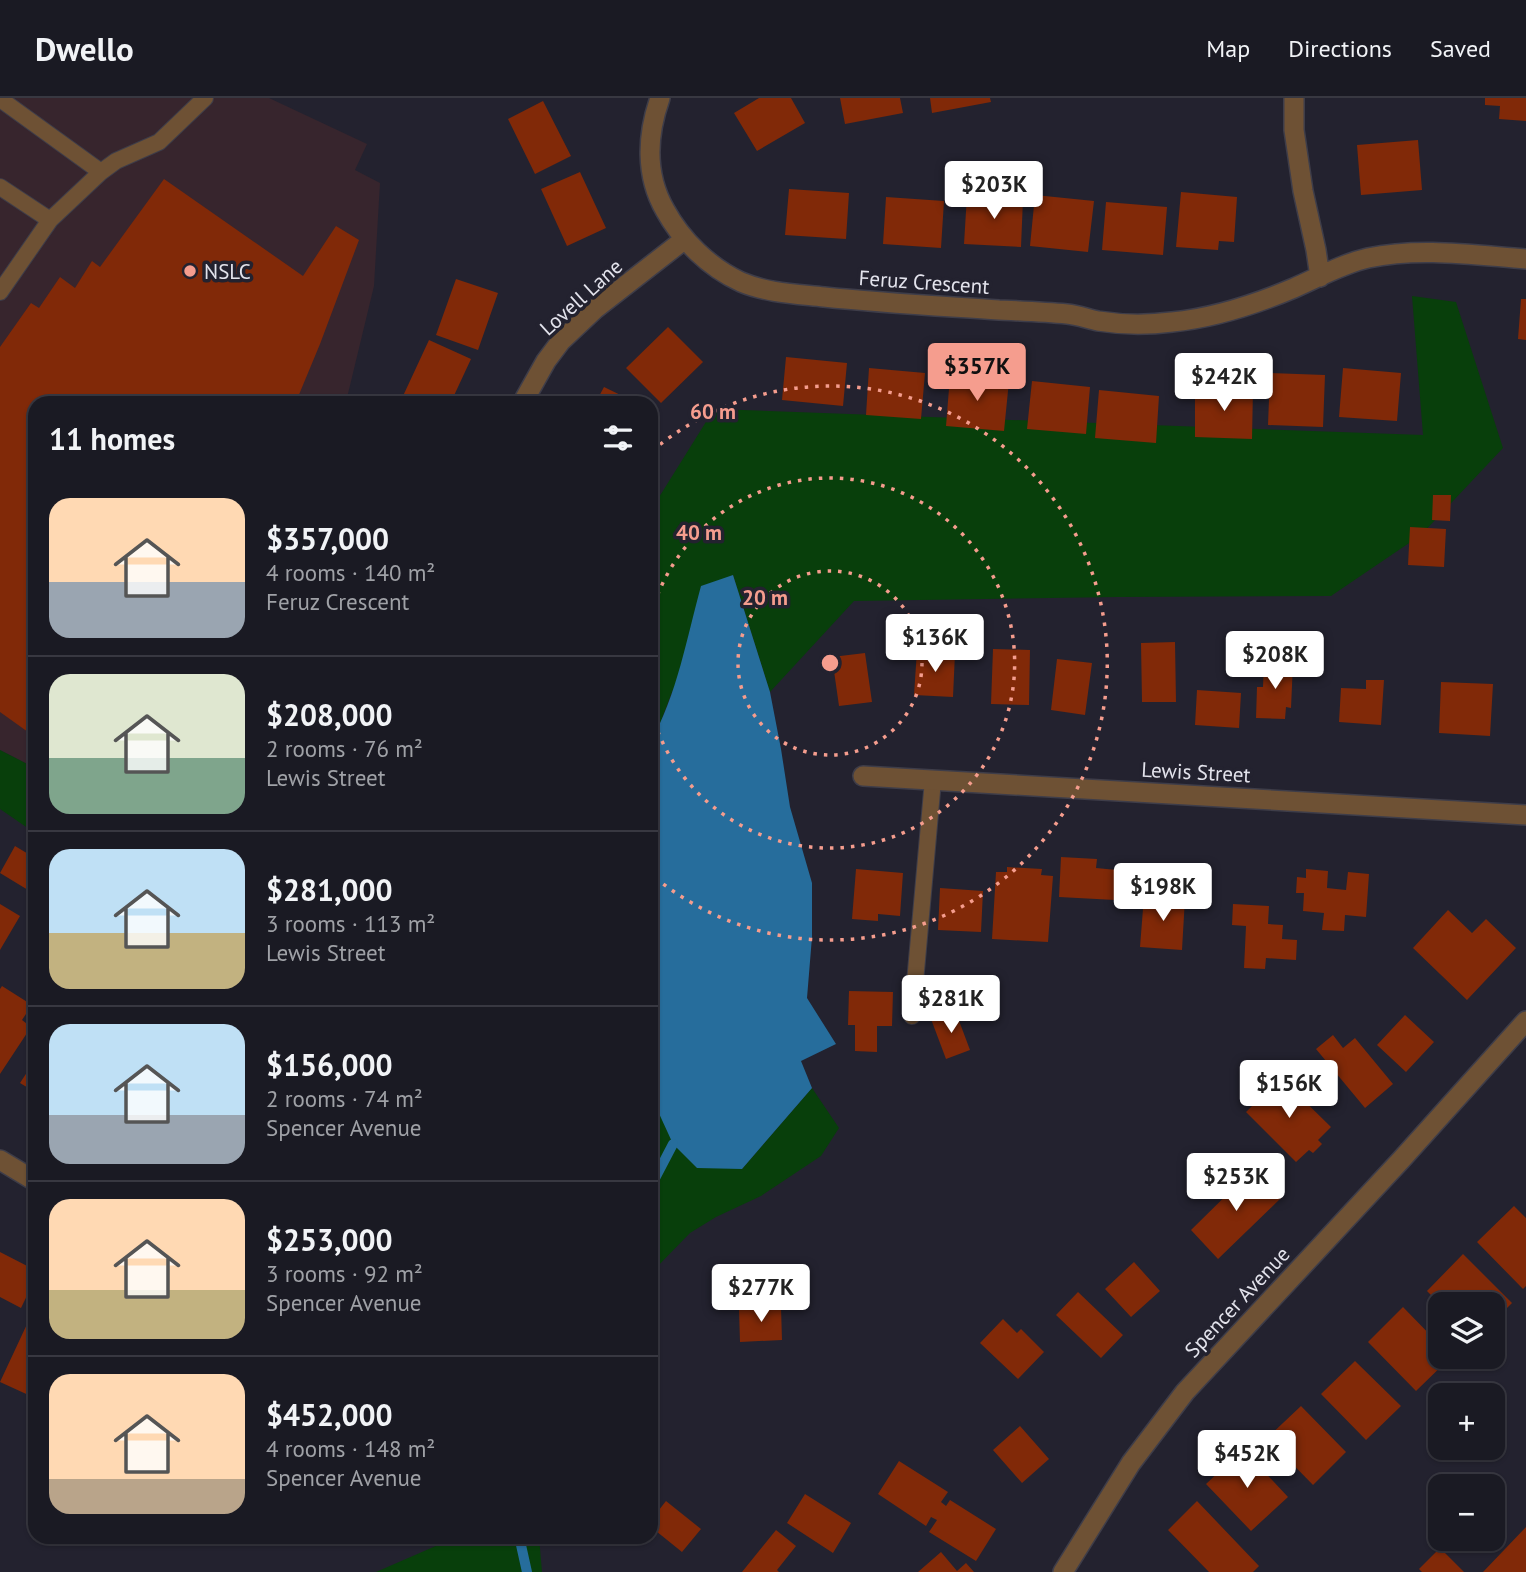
<!DOCTYPE html>
<html lang="en">
<head>
<meta charset="utf-8">
<style>
  :root { --surface:#1a1a23; --page:#272730; --text:#f1f3f6; --muted:#9fa1a6; --line:#383841; --accent:#f59d8e }
  body { margin:0; font-family:"PT Sans",sans-serif; background:var(--page); color:var(--text); height:100vh; display:flex; flex-direction:column; font-size:26px; white-space:nowrap }
  * { box-sizing:border-box; margin:0 }
  p { font-size:23px; color:var(--muted) }
  .icon { flex:none; width:38px; height:38px; fill:none; stroke:currentColor; stroke-width:2; stroke-linecap:round; stroke-linejoin:round }
  .map { position:relative; flex:1; overflow:hidden }
  .details { position:absolute; left:28px; top:298px; width:630px; height:1148px; display:flex; flex-direction:column; background:var(--surface); border-radius:21px; box-shadow:0 2px 5px #0004,0 0 0 2px var(--line) }
  .details>* { flex:none }
  .tools { position:absolute; left:1428px; top:1194px; display:grid; gap:14px }
  .tools a { display:grid; place-items:center; width:77px; height:77px; border-radius:14px; background:var(--surface); box-shadow:0 2px 5px #0004,0 0 0 2px var(--line); font-size:35px }
  .price { position:absolute; translate:-50% -60px; padding:0 16px; border-radius:7px; background:#fff; color:#222; font-size:23px; line-height:46px; filter:drop-shadow(0 2px 4px #0008) }
  .price::after { content:''; position:absolute; left:50%; top:42px; width:21px; height:16px; margin-left:-10px; background:inherit; clip-path:polygon(0 0,100% 0,50% 100%) }
  .price.selected { background:var(--accent); color:#111 }
  ul { padding:0; list-style:none }
  li { display:flex; align-items:center; gap:21px; height:175px; padding:0 21px }
  li+li { border-top:2px solid var(--line) }
  li span { display:grid; place-items:center; flex:none; width:196px; height:140px; border-radius:21px; color:#555 }
  li>.icon { margin-inline-start:auto }
  span .icon { width:84px; height:84px; fill:#fffc; stroke-width:1 }
  li b { font-size:30px }
  h2 { display:flex; justify-content:space-between; align-items:center; height:84px; padding:0 21px; font-size:30px }
  header { display:flex; align-items:center; gap:42px; box-sizing:border-box; height:98px; padding:0 35px; background:var(--surface); border-bottom:2px solid var(--line) }
  header strong { font-size:33px }
  nav { display:flex; gap:38px; margin-inline-start:auto; font-size:24px }
  .map>svg:first-child { display:block }
</style>
</head>
<body>
<header>
<strong>Dwello</strong>
<nav><a>Map</a><a>Directions</a><a>Saved</a></nav>
</header>
<div class="map">
<svg width="1526" height="1474" viewBox="0 0 1526 1474">
  <rect width="100%" height="100%" fill="#23222f"/>
  <path fill="#37252d" d="M0 0H269L367 46 355 72 380 85 374 188 346 304H35V670L0 652Z"/>
  <path fill="#083f0b" d="M1412 198 1456 204 1503 350 1421 437 1331 498 1118 499 854 503 770 594 733 477 672 594 658 631 651 643V412L714 311 1423 337Z
    M0 652 35 670V735L0 711Z
    M812 990 839 1030 821 1058 761 1098 716 1119 690 1135 651 1175V998L742 1071Z
    M439 1439H539L542 1474H376L438 1447Z"/>
  <path fill="#266d9c" d="M733 477 770 594 781 651 790 709 812 785V839L807 900 836 946 801 963 812 990 742 1071 697 1070 673 1046 651 998V643C677 597 687 539 701 488Z"/>
  <g fill="none" stroke-linecap="round" stroke-linejoin="round">
    <path stroke="#266d9c" stroke-width="10" d="M651 1088 673 1046
      M519 1438 527 1474"/>
  </g>
  <path fill="#812908" d="M759 0H791L805 25 757 53 734 15Z
    M840 0H900L903 15 845 26Z
    M930 0H990L991 4 932 15Z
    M1485 0H1526V23L1499 21 1500 8 1485 7Z
    M543 3 571 58 535 76 508 21Z
    M1418 42 1422 92 1361 97 1357 47Z
    M580 74 606 130 567 148 541 91Z
    M164 81 303 178 336 128 359 142 320 246 298 299 294 304H35V639L0 614V249L31 205 39 210 60 179 75 190 92 163 100 169Z
    M789 91 849 95 846 141 785 137Z
    M1181 94 1237 99 1234 144 1219 143 1218 152 1176 149Z
    M967 97 1023 101 1021 149 964 146Z
    M1035 97 1094 103 1088 154 1030 148Z
    M886 99 944 103 941 150 883 146Z
    M1106 104 1167 109 1163 157 1102 152Z
    M456 181 498 195 478 252 436 237Z
    M1521 201H1526V242L1518 241Z
    M668 229 703 264 661 305 626 270Z
    M429 242 471 261 451 304H418L403 298Z
    M786 259 847 265 843 308 782 302Z
    M869 270 925 275 921 321 866 317Z
    M1343 270 1401 275 1397 323 1339 319Z
    M1270 275 1325 277 1323 329 1268 327Z
    M950 278 1009 283 1004 333 946 328Z
    M1032 283 1090 289 1086 336 1027 331Z
    M604 289 635 304H596Z
    M1195 290 1253 291 1252 341 1195 339Z
    M1099 292 1159 298 1156 345 1095 340Z
    M1433 397H1451L1450 423 1432 422Z
    M1410 429 1446 431 1444 469 1408 467Z
    M1175 544 1176 604H1142L1141 545Z
    M993 551 1030 552 1029 607 991 606Z
    M917 552 955 555 953 599 914 597Z
    M865 555 872 604 839 608 832 559Z
    M1057 561 1092 565 1085 617 1051 612Z
    M1264 564 1293 565 1291 610 1286 609 1285 621 1256 620 1257 589H1263Z
    M1366 582H1384L1381 627 1339 624 1341 590 1366 591Z
    M1441 584 1493 586 1490 638 1439 635Z
    M1197 592 1241 595 1239 630 1195 627Z
    M15 748 35 760V781L28 792 0 775Z
    M1061 759 1097 761 1096 770 1117 772 1115 802 1059 799Z
    M1007 769 1042 771 1041 777 1053 778 1048 844 992 841 996 774H1007Z
    M856 771 903 775 900 818 878 816V823L852 821Z
    M1306 771 1328 773 1327 790 1346 792 1348 774 1369 776 1366 819 1345 817 1344 833 1322 832 1324 815 1303 813 1304 795H1296L1297 779 1306 780Z
    M940 790 983 793 981 834 938 832Z
    M1144 798 1185 800 1182 852 1140 849Z
    M0 806 20 818 0 852Z
    M1233 806 1269 808 1268 826 1283 827 1282 841 1297 842 1296 862 1266 860 1265 871 1244 870 1246 828 1232 827Z
    M1448 812 1472 835 1486 821 1516 850 1467 902 1413 850Z
    M2 888 32 907 22 922 31 929 0 976V891Z
    M849 893 893 894 892 928H877V954L855 953V927H848Z
    M955 912 970 952 946 961 931 921Z
    M1405 917 1434 944 1406 974 1377 947Z
    M1333 937 1343 950 1355 940 1393 986 1365 1010 1316 951Z
    M35 962V994L20 985Z
    M1280 979 1331 1029 1318 1042 1322 1046 1313 1055 1309 1052 1296 1064 1246 1014 1261 999 1266 1005 1271 999 1265 994Z
    M1254 1070 1282 1099 1218 1161 1191 1132Z
    M1514 1108 1526 1120V1188L1523 1191 1477 1144Z
    M0 1154 35 1172V1181L21 1210 0 1199Z
    M1463 1156 1512 1205 1493 1224V1206H1440L1427 1193Z
    M1134 1164 1160 1193 1131 1219 1105 1191Z
    M1078 1194 1123 1237 1101 1260 1056 1217Z
    M781 1209 782 1242 740 1244 739 1211Z
    M1403 1209 1440 1247V1258H1452L1416 1293 1368 1244Z
    M1003 1221 1017 1235 1021 1231 1044 1254 1018 1281 980 1245Z
    M28 1224 35 1228V1300L0 1284Z
    M1355 1263 1401 1308 1366 1342 1321 1296Z
    M1301 1308 1346 1354 1313 1387 1267 1340Z
    M1020 1328 1049 1361 1022 1385 993 1352Z
    M1243 1351 1288 1399 1251 1433 1206 1386Z
    M899 1363 948 1394 941 1404 946 1408 950 1402 996 1431 976 1463 929 1434 937 1422 931 1419 926 1428 878 1396Z
    M805 1396 851 1425 833 1455 787 1425Z
    M666 1403 701 1431 682 1454 651 1429V1422Z
    M1197 1403 1259 1468 1253 1474H1209L1168 1432Z
    M1526 1429V1474H1483Z
    M776 1432 796 1448 777 1472 779 1474H742Z
    M1440 1450 1464 1474H1422L1419 1471Z
    M941 1454 957 1473 966 1465 974 1474H918Z"/>
  <g fill="none" stroke-linecap="round" stroke-linejoin="round">
    <g stroke="#3e3d49" stroke-width="18">
      <path id="service" d="M0 1 101 74
        M0 89 50 122
        M0 194 50 122 101 74 116 63 159 44 205 0
        M912 918 933 682"/>
    </g>
    <g stroke="#3e3d49" stroke-width="22">
      <path id="minor" d="M660 0C647 37 645 77 665 112 682 143 709 169 741 184 767 195 797 196 824 199 882 205 940 208 999 212 1021 213 1045 214 1067 216 1078 217 1088 221 1098 223 1123 227 1148 227 1172 224 1214 220 1256 206 1294 190 1319 179 1342 166 1368 160 1420 149 1473 157 1526 161
        M1294 0V32L1303 93 1316 152 1320 179
        M523 304 546 263 561 243 595 211 685 141
        M863 678 1526 717
        M0 1062 35 1083
        M1063 1474 1131 1365 1185 1294 1401 1062 1526 923"/>
    </g>
    <use href="#service" stroke="#6e5134" stroke-width="16"/>
    <use href="#minor" stroke="#6e5134" stroke-width="19"/>
  </g>
  <g fill="none" stroke="#f59d8e" stroke-width="3.5" stroke-dasharray="3.5 7">
    <circle cx="830" cy="565" r="92"/>
    <path d="M651 517A185 185 0 1 1 651 613"/>
    <path d="M652 353A277 277 0 1 1 652 777"/>
  </g>
  <circle fill="#f59d8e" stroke="#23222f" stroke-width="2.5" cx="190" cy="173" r="7"/>
  <g text-anchor="middle" dominant-baseline="central" stroke-width="7" stroke-linejoin="round" paint-order="stroke">
    <g font-size="21" fill="#e3e3ec" stroke="#23222f" text-anchor="start">
      <text x="204" y="173">NSLC</text>
    </g>
    <g font-size="21" fill="#e3e3ec" stroke="#23222f">
      <text transform="translate(924 184) rotate(4)">Feruz Crescent</text>
      <text transform="translate(581 199) rotate(-42)">Lovell Lane</text>
      <text transform="translate(1196 674) rotate(3)">Lewis Street</text>
      <text transform="translate(1237 1204) rotate(-47)">Spencer Avenue</text>
    </g>
  </g>
  <circle cx="830" cy="565" r="10" fill="#f59d8e" stroke="#23222f" stroke-width="3.5"/>
  <g font-size="21" text-anchor="middle" font-weight="bold" fill="#f59d8e" stroke="#23222f" stroke-width="7" stroke-linejoin="round" paint-order="stroke">
    <text x="713" y="321">60 m</text>
    <text x="699" y="442">40 m</text>
    <text x="765" y="507">20 m</text>
  </g>
</svg>
<div class="tools">
<a><svg class="icon" aria-label="layers" viewBox="0 0 24 24"><path d="M12 4l9 5-9 5-9-5zM3 14l9 5 9-5"/></svg></a>
<a>+</a>
<a>−</a>
</div>
<b class="price" style="left:994px;top:123px">$203K</b>
<b class="price selected" style="left:977px;top:305px">$357K</b>
<b class="price" style="left:1224px;top:315px">$242K</b>
<b class="price" style="left:935px;top:576px">$136K</b>
<b class="price" style="left:1275px;top:593px">$208K</b>
<b class="price" style="left:1163px;top:825px">$198K</b>
<b class="price" style="left:951px;top:937px">$281K</b>
<b class="price" style="left:1289px;top:1022px">$156K</b>
<b class="price" style="left:1236px;top:1115px">$253K</b>
<b class="price" style="left:761px;top:1226px">$277K</b>
<b class="price" style="left:1247px;top:1392px">$452K</b>
<section class="details">
<h2>11 homes<svg class="icon" aria-label="filters" viewBox="0 0 24 24"><path d="M4 7h16M4 17h16"/><circle cx="9" cy="7" r="2"/><circle cx="15" cy="17" r="2"/></svg></h2>
<ul>
<li><span style="background:linear-gradient(#ffd9b3 60%,#9aa5b1 0)"><svg class="icon" aria-label="home" viewBox="0 0 24 24"><path d="M3 11l9-7 9 7M6 9v11h12V9"/></svg></span><div><b>$357,000</b><p>4 rooms · 140 m²</p><p>Feruz Crescent</p></div></li>
<li><span style="background:linear-gradient(#dfe7d0 60%,#7fa58c 0)"><svg class="icon" aria-label="home" viewBox="0 0 24 24"><path d="M3 11l9-7 9 7M6 9v11h12V9"/></svg></span><div><b>$208,000</b><p>2 rooms · 76 m²</p><p>Lewis Street</p></div></li>
<li><span style="background:linear-gradient(#bfe0f5 60%,#c2b280 0)"><svg class="icon" aria-label="home" viewBox="0 0 24 24"><path d="M3 11l9-7 9 7M6 9v11h12V9"/></svg></span><div><b>$281,000</b><p>3 rooms · 113 m²</p><p>Lewis Street</p></div></li>
<li><span style="background:linear-gradient(#bfe0f5 65%,#9aa5b1 0)"><svg class="icon" aria-label="home" viewBox="0 0 24 24"><path d="M3 11l9-7 9 7M6 9v11h12V9"/></svg></span><div><b>$156,000</b><p>2 rooms · 74 m²</p><p>Spencer Avenue</p></div></li>
<li><span style="background:linear-gradient(#ffd9b3 65%,#c2b280 0)"><svg class="icon" aria-label="home" viewBox="0 0 24 24"><path d="M3 11l9-7 9 7M6 9v11h12V9"/></svg></span><div><b>$253,000</b><p>3 rooms · 92 m²</p><p>Spencer Avenue</p></div></li>
<li><span style="background:linear-gradient(#ffd9b3 75%,#b9a48a 0)"><svg class="icon" aria-label="home" viewBox="0 0 24 24"><path d="M3 11l9-7 9 7M6 9v11h12V9"/></svg></span><div><b>$452,000</b><p>4 rooms · 148 m²</p><p>Spencer Avenue</p></div></li>
</ul>
</section>
</div>
</body>
</html>
